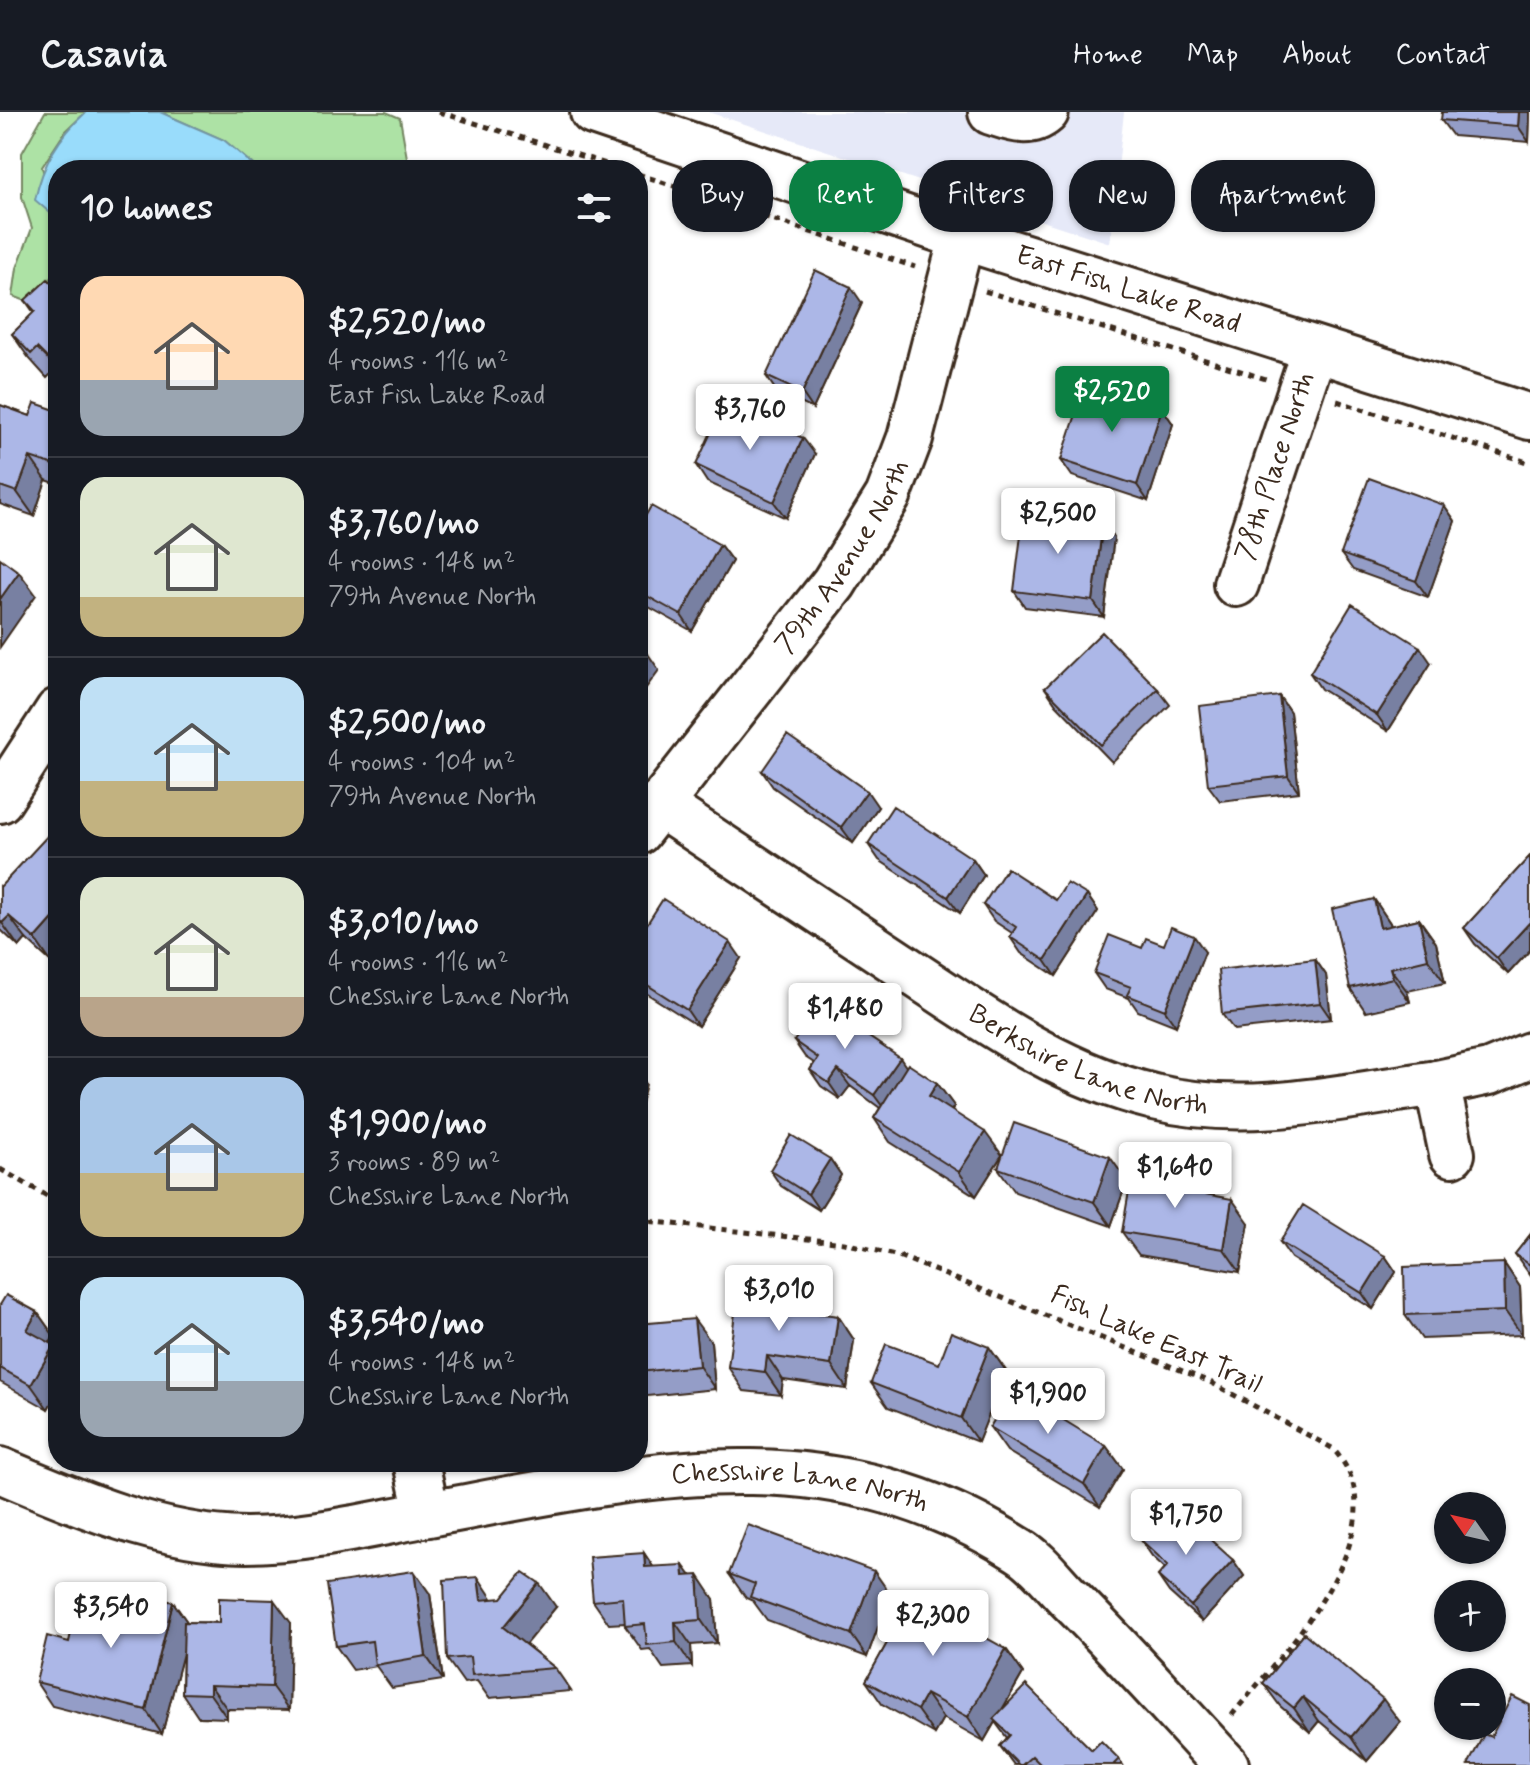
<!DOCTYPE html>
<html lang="en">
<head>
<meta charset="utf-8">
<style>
  :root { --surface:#171b24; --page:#242831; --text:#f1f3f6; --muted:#9ea1a6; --line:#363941; --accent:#0b8043 }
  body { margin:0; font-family:Mynerve,sans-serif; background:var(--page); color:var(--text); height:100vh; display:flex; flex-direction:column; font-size:30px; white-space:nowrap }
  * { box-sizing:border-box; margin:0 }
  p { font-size:26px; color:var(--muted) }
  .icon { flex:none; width:44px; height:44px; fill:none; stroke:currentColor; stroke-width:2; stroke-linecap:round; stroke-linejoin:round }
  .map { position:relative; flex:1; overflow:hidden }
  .drawer { position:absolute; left:48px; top:48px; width:600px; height:1312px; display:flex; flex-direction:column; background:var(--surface); border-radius:32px; box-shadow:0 2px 6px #0004 }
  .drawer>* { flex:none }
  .hud { position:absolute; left:672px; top:48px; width:738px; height:72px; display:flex; gap:16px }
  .needle { width:52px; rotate:304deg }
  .tools { position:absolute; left:1434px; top:1380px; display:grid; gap:16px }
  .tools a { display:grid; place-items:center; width:72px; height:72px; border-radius:50%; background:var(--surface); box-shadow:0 2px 6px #0004; font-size:40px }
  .price { position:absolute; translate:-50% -68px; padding:0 18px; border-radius:8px; background:#fff; color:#222; font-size:26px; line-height:52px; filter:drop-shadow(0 2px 4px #0008) }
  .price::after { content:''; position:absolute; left:50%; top:48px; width:24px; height:18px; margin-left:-12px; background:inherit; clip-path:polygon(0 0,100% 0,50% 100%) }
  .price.on { background:var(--accent); color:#fff }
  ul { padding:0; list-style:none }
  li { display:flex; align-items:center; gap:24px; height:200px; padding:0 32px }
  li+li { border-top:2px solid var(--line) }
  li span { display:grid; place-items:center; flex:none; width:224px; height:160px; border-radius:24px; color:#555 }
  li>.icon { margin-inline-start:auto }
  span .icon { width:96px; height:96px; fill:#fffc; stroke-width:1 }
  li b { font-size:34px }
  h2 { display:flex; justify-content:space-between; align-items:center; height:96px; padding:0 32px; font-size:34px }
  .pill { padding:0 28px; border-radius:32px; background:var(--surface); box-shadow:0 2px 6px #0004; font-size:28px; line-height:72px }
  .pill.on { background:var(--accent); color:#fff }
  header { display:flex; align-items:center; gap:48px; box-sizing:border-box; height:112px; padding:0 40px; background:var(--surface); border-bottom:2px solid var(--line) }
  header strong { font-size:38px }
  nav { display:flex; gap:44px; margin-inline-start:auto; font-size:28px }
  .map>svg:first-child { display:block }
</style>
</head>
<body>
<header>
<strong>Casavia</strong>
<nav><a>Home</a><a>Map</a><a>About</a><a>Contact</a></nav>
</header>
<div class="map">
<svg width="1530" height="1653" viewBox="0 0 1530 1653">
  <rect width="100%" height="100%" fill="#fff"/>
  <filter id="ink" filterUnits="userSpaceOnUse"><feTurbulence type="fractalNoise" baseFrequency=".0125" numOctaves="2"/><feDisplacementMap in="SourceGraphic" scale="16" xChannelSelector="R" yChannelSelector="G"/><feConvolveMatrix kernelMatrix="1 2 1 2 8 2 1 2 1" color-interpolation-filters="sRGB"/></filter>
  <g filter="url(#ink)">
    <path fill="#e6e9f8" d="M708 0H1124L1110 131Z"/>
    <path fill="#ade2a5" stroke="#748662" stroke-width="2" d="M45 0H86L65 20 42 55 55 104H58V160L26 189 13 184 17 156 32 116 22 85V41Z
      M160 0H386L400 6 407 46 399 58H259L224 28Z"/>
    <path fill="#99dcfb" stroke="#7395a3" stroke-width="2" d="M86 0H160L224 28 259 58H58V104L55 105 35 88C43 51 58 26 86 0Z"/>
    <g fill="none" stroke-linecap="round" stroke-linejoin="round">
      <g stroke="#3b2a1e" stroke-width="50">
        <g id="minor">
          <path id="s1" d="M593 0 962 125 1530 305"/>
          <path d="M991 0C1010 6 1029 15 1046 0"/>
          <path id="s2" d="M1236 472 1314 238"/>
          <path d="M0 688 58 599"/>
          <path id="s3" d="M660 693C739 746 818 798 898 851 979 904 1057 962 1154 985 1248 1008 1344 984 1437 971"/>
          <path id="s4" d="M638 720 834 471 888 384 910 326 962 125"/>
          <path d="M1452 1042 1437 971 1489 960 1530 943"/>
          <path d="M416 1350 427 1402"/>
          <path id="s5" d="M0 1358C77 1391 161 1427 246 1428 308 1428 368 1413 428 1402 637 1364 825 1316 1019 1438 1038 1449 1053 1470 1068 1485 1123 1539 1174 1597 1226 1653"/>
        </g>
      </g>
      <path stroke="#3b2a1e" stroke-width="5" stroke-dasharray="6 6" stroke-linecap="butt" d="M439 0 626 58
        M638 62 915 155
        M985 179 1266 267
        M1337 289 1530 351
        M0 1057 58 1090
        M638 1108 844 1131 899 1144 1210 1270 1332 1336C1409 1416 1280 1543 1232 1603"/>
      <use href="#minor" stroke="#fff" stroke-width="44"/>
    </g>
    <path fill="#949dc7" stroke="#3b2a1e" stroke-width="2" d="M1530 0 1529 30 1453 24 1441 8Z
      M58 178V264L54 259 47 266 28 245 12 222 34 201 25 188Z
      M862 191 813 297 777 280 766 264Z
      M0 293 30 304 58 299V372L46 368 34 404 0 392Z
      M1162 296 1173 312 1148 389 1072 364 1061 348Z
      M815 342 786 406 707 370 696 353Z
      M1444 393 1455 409 1428 485 1353 458 1341 442Z
      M1103 409 1114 425 1104 505 1025 495 1014 479Z
      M638 417 720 433 732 449 692 519 638 489Z
      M1431 551 1388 619 1321 577 1310 561Z
      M1045 576 1158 577 1170 593 1112 650 1056 592Z
      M1279 584 1290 600 1299 680 1220 689 1208 673Z
      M762 659 878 695 853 731 773 675Z
      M868 732 973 747 984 763 960 801 879 748Z
      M1530 744V838L1508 862 1475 832 1464 816Z
      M0 775 51 850 26 827 19 835 0 817Z
      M1087 783 1098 799 1056 864 1021 841 1010 825 1012 821 994 809 983 793 1056 788Z
      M1374 787 1390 811 1391 814 1419 807 1436 831 1445 871 1407 879 1410 890 1366 900 1350 876Z
      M638 826 741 846 698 914 638 876Z
      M1164 833 1205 840 1176 914 1138 899 1129 886 1105 877 1094 861 1142 836Z
      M1315 847 1326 863 1331 907 1234 918 1222 902Z
      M794 929 900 946 906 956 937 971 954 994 952 998 1002 1043 976 1084 890 1030 874 1006 880 996 850 974 840 987 821 974 810 958 814 951 805 945Z
      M830 1047 841 1063 819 1098 781 1074 770 1058Z
      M998 1056 1127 1069 1111 1114 1015 1080Z
      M1207 1083 1249 1111 1240 1160 1139 1143 1122 1120Z
      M1530 1123V1163L1515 1142Z
      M1280 1130 1385 1144 1396 1160 1373 1197 1291 1146Z
      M1504 1151 1520 1175 1522 1223 1422 1227 1405 1203Z
      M783 1179 796 1199 838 1204 854 1228 847 1277 783 1268 781 1283 744 1279 728 1255 751 1195Z
      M0 1193 37 1200 54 1224 50 1231 54 1233 58 1239V1279L48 1297 0 1270Z
      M638 1212 711 1230 715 1277 638 1285Z
      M989 1235 1006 1259 978 1330 888 1295 871 1271 939 1252Z
      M990 1315 1106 1334 1123 1357 1100 1395 1007 1339Z
      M1199 1426 1233 1448 1244 1464 1202 1510 1169 1480 1158 1464 1165 1456 1152 1444 1141 1428Z
      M644 1441 653 1455 691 1463 714 1487 717 1531 691 1533 692 1554 663 1556 650 1537 642 1538 625 1514V1511L609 1512 593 1489Z
      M729 1462 890 1482 867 1545 767 1508 753 1489 746 1486Z
      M430 1482 443 1568 392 1576 376 1554 353 1558 336 1534Z
      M493 1487 556 1495 525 1532 555 1556 571 1579 489 1586 477 1569 464 1571 447 1547Z
      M173 1490 187 1510 291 1511 289 1598 227 1597V1606L198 1605 182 1581 183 1540 162 1622 52 1594 36 1570 69 1530 97 1513Z
      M879 1514 1006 1537 1023 1561 1002 1598 1092 1638 1119 1647 1123 1653H1014L1000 1634 1007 1626 995 1610 984 1629 943 1606 934 1622 882 1592 866 1569 889 1528Z
      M1263 1571 1400 1610 1367 1649 1319 1609 1310 1620 1280 1594Z"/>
    <path fill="#7880a2" stroke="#3b2a1e" stroke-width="2" d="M1519 0H1530L1529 30 1518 14Z
      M851 175 862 191 813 297 802 281Z
      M1162 296 1173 312 1148 389 1137 373Z
      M803 326 815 342 786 406 774 390Z
      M58 341V360L54 353Z
      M30 345 46 368 34 404 17 380Z
      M1444 393 1455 409 1428 485 1416 469Z
      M1103 409 1114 425 1104 505 1093 489Z
      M720 433 732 449 692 519 681 503Z
      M19 460 36 483 0 535V487Z
      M1420 535 1431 551 1388 619 1377 603Z
      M648 542 659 558 638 587V555Z
      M1279 584 1290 600 1299 680 1288 664Z
      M867 679 878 695 853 731 841 715Z
      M973 747 984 763 960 801 948 785Z
      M1087 783 1098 799 1056 864 1045 848Z
      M1374 787 1390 811 1397 840 1380 816Z
      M58 801V843L51 850 35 827Z
      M9 804 26 827 19 835 2 811Z
      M1419 807 1436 831 1445 871 1428 847Z
      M1530 810V838L1508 862 1497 846Z
      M1194 824 1205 840 1176 914 1165 898Z
      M730 830 741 846 698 914 687 898Z
      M1315 847 1326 863 1331 907 1320 891Z
      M1390 856 1407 879 1410 890 1393 866Z
      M900 946 911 962 886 999 874 983Z
      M838 958 850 974 840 987 829 971Z
      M638 961 646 972 638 1003Z
      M937 971 954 994 946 1007 929 984Z
      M985 1020 1002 1043 976 1084 959 1060Z
      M1110 1045 1127 1069 1111 1114 1094 1090Z
      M830 1047 841 1063 819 1098 808 1082Z
      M1196 1067 1212 1090 1194 1080Z
      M1232 1087 1249 1111 1240 1160 1224 1137Z
      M1385 1144 1396 1160 1373 1197 1362 1181Z
      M1504 1151 1520 1175 1522 1223 1505 1199Z
      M783 1179 799 1203 781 1196Z
      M37 1200 54 1224 44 1242 27 1218Z
      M838 1204 854 1228 847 1277 831 1253Z
      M694 1207 711 1230 715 1277 699 1254Z
      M54 1233 58 1239V1279L48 1297 31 1273Z
      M989 1235 1006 1259 978 1330 961 1306Z
      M767 1244 783 1268 781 1283 765 1260Z
      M1106 1334 1123 1357 1100 1395 1084 1372Z
      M644 1441 660 1465 645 1455Z
      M1233 1448 1244 1464 1202 1510 1191 1494Z
      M683 1453 699 1475 698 1463 714 1487 717 1531 701 1508 684 1464Z
      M414 1459 430 1482 443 1568 426 1544Z
      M874 1459 890 1482 867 1545 851 1522Z
      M478 1465 494 1489 481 1488Z
      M539 1471 556 1495 520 1539 503 1515Z
      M274 1488 291 1511 289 1598 272 1575Z
      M173 1490 190 1514 162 1622 146 1598Z
      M675 1510 691 1533 692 1554 676 1530Z
      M1006 1537 1023 1561 984 1629 968 1605Z
      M210 1573 227 1597V1606L210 1582Z
      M926 1582 943 1606 934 1622 917 1598Z
      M1303 1585 1319 1609 1310 1620 1294 1596Z
      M1383 1587 1400 1610 1367 1649 1351 1625Z"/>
    <path fill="#acb7e7" stroke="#3b2a1e" stroke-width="2" d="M1442 0H1519L1518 14 1441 8Z
      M815 158 851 175 802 281 766 264Z
      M48 167 58 178V245L52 251 37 236 31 242 12 222 35 199 25 188Z
      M1086 272 1162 296 1137 373 1061 348Z
      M725 290 803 326 774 390 696 353Z
      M35 291 58 299V341L54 353 30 345 17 380 0 374V293L30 304Z
      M1369 366 1444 393 1416 469 1341 442Z
      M651 394 720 433 681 503 638 479V417Z
      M1024 399 1103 409 1093 489 1014 479Z
      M0 446 19 460 0 487Z
      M1352 492 1420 535 1377 603 1310 561Z
      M1102 520 1158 577 1101 633 1045 576Z
      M638 535 648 542 638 555Z
      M1279 584 1288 664 1208 673 1199 594Z
      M787 623 867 679 841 715 762 659Z
      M893 694 973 747 948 785 868 732Z
      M53 718 58 723V801L35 827 9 804 2 811 0 809V775Z
      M1530 744V810L1497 846 1464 816Z
      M1007 756 1056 788 1067 771 1087 783 1045 848 1010 825 1016 815 983 793Z
      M663 787 730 830 687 898 638 867V826Z
      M1374 787 1380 816 1419 807 1428 847 1390 856 1393 866 1350 876 1332 797Z
      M1171 815 1194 824 1165 898 1127 883 1131 875 1094 861 1109 823 1142 836 1146 826 1164 833Z
      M1315 847 1320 891 1222 902 1218 858Z
      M820 892 900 946 874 983 838 958 829 971 810 958 818 946 794 929Z
      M908 952 937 971 929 984 985 1020 959 1060 874 1006Z
      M1014 1011 1110 1045 1094 1090 998 1056Z
      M791 1023 830 1047 808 1082 770 1058Z
      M1133 1056 1196 1067 1194 1080 1232 1087 1224 1137 1122 1120Z
      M1303 1093 1385 1144 1362 1181 1280 1130Z
      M1530 1123V1153L1515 1142Z
      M1504 1151 1505 1199 1405 1203 1404 1155Z
      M754 1175 783 1179 781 1196 838 1204 831 1253 767 1244 765 1260 728 1255 736 1193 751 1195Z
      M6 1183 37 1200 27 1218 54 1233 31 1273 0 1256V1193Z
      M694 1207 699 1254 638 1260V1212Z
      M951 1220 989 1235 961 1306 871 1271 886 1232 939 1252Z
      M1013 1277 1106 1334 1084 1372 990 1315Z
      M1168 1398 1199 1426 1203 1421 1233 1448 1191 1494 1158 1464 1168 1453 1141 1428Z
      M748 1413 874 1459 851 1522 750 1485 755 1472 729 1462Z
      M644 1441 645 1455 683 1453 684 1464 698 1463 701 1508 675 1510 676 1530 647 1533 645 1512 625 1514 623 1486 593 1489 589 1445Z
      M414 1459 426 1544 375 1553 372 1529 336 1534 327 1472Z
      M523 1460 539 1471 503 1515 555 1556 472 1563 470 1545 447 1547 444 1468 478 1465 481 1488 502 1486Z
      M107 1473 173 1490 146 1598 36 1570 47 1524 69 1530 74 1507 97 1513Z
      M900 1478 1006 1537 968 1605 926 1582 917 1598 866 1569 892 1522 879 1514Z
      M219 1486 274 1488 272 1575 210 1573V1582L182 1581 184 1510 219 1511Z
      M1304 1521 1383 1587 1351 1625 1303 1585 1294 1596 1263 1571Z
      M1026 1573 1092 1638 1101 1629 1119 1647 1113 1653H1041L1032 1644 1022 1653H1019L1000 1634 1010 1623 993 1607Z
      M1512 1584 1530 1593V1653H1468L1484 1622 1491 1625Z"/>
  </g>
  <g text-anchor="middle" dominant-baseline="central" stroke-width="7" stroke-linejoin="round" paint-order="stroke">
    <g font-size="28" fill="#3b2a1e" stroke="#fff">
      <text stroke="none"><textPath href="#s1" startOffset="564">East Fish Lake Road</textPath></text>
      <text stroke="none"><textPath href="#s2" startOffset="124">78th Place North</textPath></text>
      <text stroke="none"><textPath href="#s4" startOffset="344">79th Avenue North</textPath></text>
      <text stroke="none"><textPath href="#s3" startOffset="502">Berkshire Lane North</textPath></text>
      <text transform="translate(1156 1228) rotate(24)">Fish Lake East Trail</text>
      <text stroke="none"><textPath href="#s5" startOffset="818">Chesshire Lane North</textPath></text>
    </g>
  </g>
</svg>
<div class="tools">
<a><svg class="needle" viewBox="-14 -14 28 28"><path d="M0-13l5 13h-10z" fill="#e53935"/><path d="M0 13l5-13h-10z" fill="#9ea1a6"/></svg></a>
<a>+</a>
<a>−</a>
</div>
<b class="price on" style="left:1112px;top:322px">$2,520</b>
<b class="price" style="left:750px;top:340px">$3,760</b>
<b class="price" style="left:1058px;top:444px">$2,500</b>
<b class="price" style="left:845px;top:939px">$1,480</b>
<b class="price" style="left:1175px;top:1098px">$1,640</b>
<b class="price" style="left:779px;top:1221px">$3,010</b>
<b class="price" style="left:1048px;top:1324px">$1,900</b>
<b class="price" style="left:1186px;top:1445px">$1,750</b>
<b class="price" style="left:111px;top:1538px">$3,540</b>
<b class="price" style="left:933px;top:1546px">$2,300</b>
<div class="hud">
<a class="pill">Buy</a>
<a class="pill on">Rent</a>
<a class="pill">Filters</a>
<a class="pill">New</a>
<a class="pill">Apartment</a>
</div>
<section class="drawer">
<h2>10 homes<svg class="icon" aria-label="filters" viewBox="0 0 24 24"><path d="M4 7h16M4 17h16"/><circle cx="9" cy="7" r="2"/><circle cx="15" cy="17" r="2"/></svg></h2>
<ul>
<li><span style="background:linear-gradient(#ffd9b3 65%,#9aa5b1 0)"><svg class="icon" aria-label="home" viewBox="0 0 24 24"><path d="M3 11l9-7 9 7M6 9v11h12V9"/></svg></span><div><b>$2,520/mo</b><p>4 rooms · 116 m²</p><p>East Fish Lake Road</p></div></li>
<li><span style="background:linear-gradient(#dfe7d0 75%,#c2b280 0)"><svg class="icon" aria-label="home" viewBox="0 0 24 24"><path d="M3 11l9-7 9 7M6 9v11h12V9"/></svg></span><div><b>$3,760/mo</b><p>4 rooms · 148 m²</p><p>79th Avenue North</p></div></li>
<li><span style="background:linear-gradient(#bfe0f5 65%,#c2b280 0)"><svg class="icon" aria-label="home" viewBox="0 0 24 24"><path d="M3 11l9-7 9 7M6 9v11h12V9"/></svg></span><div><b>$2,500/mo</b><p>4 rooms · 104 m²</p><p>79th Avenue North</p></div></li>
<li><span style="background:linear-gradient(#dfe7d0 75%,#b9a48a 0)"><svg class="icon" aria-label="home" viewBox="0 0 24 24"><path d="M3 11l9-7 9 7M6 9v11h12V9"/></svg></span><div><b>$3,010/mo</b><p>4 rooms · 116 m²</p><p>Chesshire Lane North</p></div></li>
<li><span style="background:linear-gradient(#a9c7e8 60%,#c2b280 0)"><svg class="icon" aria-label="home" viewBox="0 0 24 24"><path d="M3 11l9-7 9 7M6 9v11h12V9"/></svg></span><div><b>$1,900/mo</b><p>3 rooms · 89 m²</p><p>Chesshire Lane North</p></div></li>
<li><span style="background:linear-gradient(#bfe0f5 65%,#9aa5b1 0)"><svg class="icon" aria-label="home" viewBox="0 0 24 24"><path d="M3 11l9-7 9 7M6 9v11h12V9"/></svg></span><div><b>$3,540/mo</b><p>4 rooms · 148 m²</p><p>Chesshire Lane North</p></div></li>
</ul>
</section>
</div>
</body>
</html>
